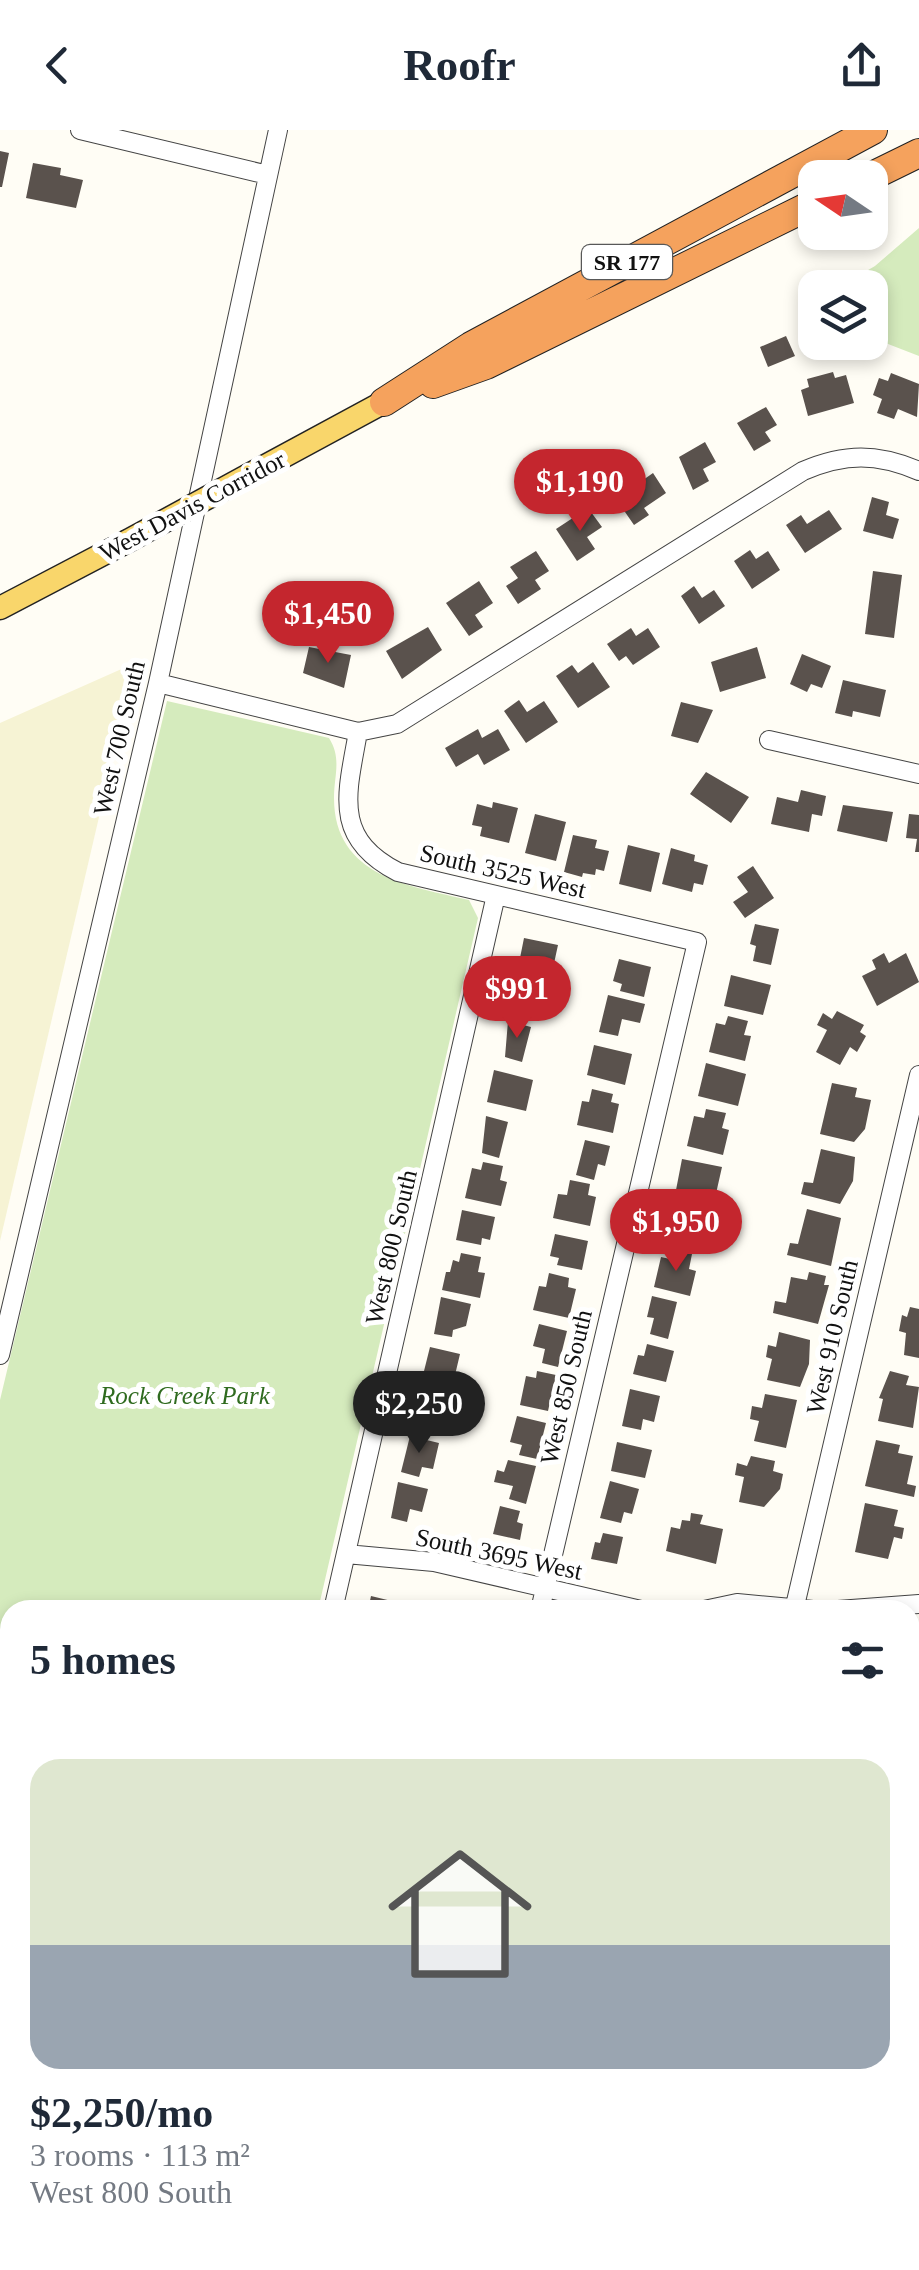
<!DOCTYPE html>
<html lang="en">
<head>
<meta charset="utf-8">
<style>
  :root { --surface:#fff; --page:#f6f6f7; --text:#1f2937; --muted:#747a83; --line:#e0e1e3; --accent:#c4262e }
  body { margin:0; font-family:"Times New Roman",serif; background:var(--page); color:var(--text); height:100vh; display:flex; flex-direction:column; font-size:38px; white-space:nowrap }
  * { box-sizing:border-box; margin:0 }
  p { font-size:32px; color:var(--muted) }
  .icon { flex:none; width:55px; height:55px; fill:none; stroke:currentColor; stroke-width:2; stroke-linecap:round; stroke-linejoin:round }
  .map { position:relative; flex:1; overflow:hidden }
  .side { position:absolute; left:0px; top:1470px; width:920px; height:670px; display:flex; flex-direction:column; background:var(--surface); border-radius:30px 30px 0 0; box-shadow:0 5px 15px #0003 }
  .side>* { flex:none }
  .needle { width:65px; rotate:283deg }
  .fabs { position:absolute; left:798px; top:30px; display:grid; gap:20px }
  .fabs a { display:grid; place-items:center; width:90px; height:90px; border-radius:20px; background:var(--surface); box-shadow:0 5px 15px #0003; font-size:50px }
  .price { position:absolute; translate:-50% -85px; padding:0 22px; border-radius:35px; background:var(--accent); color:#fff; font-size:32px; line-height:65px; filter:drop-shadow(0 2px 5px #0008) }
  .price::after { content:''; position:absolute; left:50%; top:60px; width:30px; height:22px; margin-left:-15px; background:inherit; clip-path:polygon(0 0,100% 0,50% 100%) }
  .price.on { background:#222; color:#fff }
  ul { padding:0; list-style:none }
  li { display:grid; align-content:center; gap:20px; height:530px; padding:0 30px }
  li+li { border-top:2px solid var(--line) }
  li span { display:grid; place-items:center; height:310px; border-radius:30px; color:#555 }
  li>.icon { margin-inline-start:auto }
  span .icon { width:180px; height:180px; fill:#fffc; stroke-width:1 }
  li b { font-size:42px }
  h2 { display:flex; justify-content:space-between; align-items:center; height:120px; padding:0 30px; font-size:42px }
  header { display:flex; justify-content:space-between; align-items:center; height:130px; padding:0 30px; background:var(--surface); font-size:45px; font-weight:700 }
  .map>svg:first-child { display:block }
</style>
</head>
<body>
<header><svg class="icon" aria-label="back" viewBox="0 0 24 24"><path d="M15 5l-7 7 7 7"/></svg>Roofr<svg class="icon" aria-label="share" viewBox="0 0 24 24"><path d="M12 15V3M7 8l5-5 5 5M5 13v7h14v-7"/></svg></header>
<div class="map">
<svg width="919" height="2140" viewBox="0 0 919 2140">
  <rect width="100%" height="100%" fill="#fffdf5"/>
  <path fill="#f6f3d4" d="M135 533 0 1111V593Z"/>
  <path fill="#d5ebbd" d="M919 98V226L870 207V158L839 157 875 136Z
    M167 571 329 608C342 629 334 645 334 668 334 747 410 756 469 770L478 788 318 1480H10V1997L0 1995V1270Z"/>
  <path fill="#5a524d" d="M0 21 9 23 2 57H0Z
    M33 33 61 38 60 45 83 50 76 78 26 68Z
    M786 206 795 226 768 237 760 217Z
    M833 242 835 248 846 245 854 273 808 286 801 260 809 257 807 249Z
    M891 243 919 254 917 287 898 279 894 289 877 283 882 269 873 265 879 248 888 251Z
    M766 277 777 295 765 302 771 311 754 321 737 293Z
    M705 312 716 332 703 339 709 351 693 360 679 327Z
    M653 343 666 363 644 378 649 385 634 395 616 369Z
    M872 367 889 372 886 385 899 389 893 409 863 401Z
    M588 378 602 397 587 407 595 419 577 431 556 399Z
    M829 380 842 399 805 423 786 395 801 385 807 394Z
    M750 420 756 429 768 421 780 440 752 459 734 431Z
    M536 421 549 441 535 450 541 459 518 474 506 456 518 448 510 437Z
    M873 441 902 445 894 508 865 504Z
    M479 451 493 473 475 485 483 497 469 506 446 473Z
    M694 456 702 468 714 460 725 476 699 494 681 466Z
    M428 497 442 520 402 549 386 521Z
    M631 498 636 506 648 498 660 517 633 535 626 526 619 531 607 514Z
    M309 517 351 525 344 558 303 543Z
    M757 517 766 548 720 562 711 532Z
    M802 524 831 536 822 558 811 554 807 562 790 554Z
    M593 532 610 557 578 578 556 546 572 535 578 543Z
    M843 550 886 560 880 587 853 581 852 587 835 583Z
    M519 570 527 582 544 571 558 592 526 613 504 581Z
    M681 572 713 580 698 613 671 606Z
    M478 599 482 608 498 599 510 620 484 635 478 624 456 637 445 618Z
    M706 642 749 667 731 693 690 664Z
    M801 660 826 666 822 686 812 684 809 702 771 694 777 667 798 672Z
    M493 672 518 678 509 713 480 706 482 697 472 695 477 674 492 678Z
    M843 675 893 682 887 712 837 701Z
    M535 684 566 692 556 731 525 723Z
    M909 684 919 685V722H915L917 709 906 708Z
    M573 705 597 710 595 718 609 721 604 741 596 739 595 745 583 743 582 747 564 742Z
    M628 715 660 723 651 762 619 754Z
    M671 718 695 725 694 731 708 735 703 755 694 753 692 762 662 754Z
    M753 736 774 768 745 788 733 772 748 762 737 747Z
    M755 794 779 799 771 835 753 831 756 816 750 814Z
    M524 808 558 815 553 838 544 836 543 844 518 838Z
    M884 823 889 833 906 823 919 852 877 876 862 846 876 839 872 830Z
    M619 829 651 837 644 867 620 861 622 854 613 851Z
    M527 844 547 848 544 863 551 864 546 890 509 883 516 852 525 854Z
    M731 845 771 855 763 885 724 876Z
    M608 865 645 874 640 893 622 889 618 906 599 902Z
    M837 881 864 895 860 902 866 906 857 922 850 917 840 935 816 922 827 900 817 895 823 883 832 889Z
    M728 886 748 891 744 905 751 906 745 931 709 922 716 893 725 895Z
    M508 891 531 897 522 932 505 927Z
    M594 915 632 924 625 955 587 945Z
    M706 933 746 944 738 976 698 966Z
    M494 940 533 950 526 981 487 972Z
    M832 953 857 958 855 967 871 970 865 999 854 1012 820 1004Z
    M592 959 613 964 611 972 619 974 613 1003 577 995 582 971 589 972Z
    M706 979 726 983 722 998 729 1000 723 1025 687 1016 694 986 704 988Z
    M486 986 508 992 499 1028 482 1023Z
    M585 1010 610 1016 605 1036 598 1034 594 1050 576 1045Z
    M821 1019 855 1027 853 1051 840 1074 801 1064 804 1052 813 1053Z
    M682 1029 722 1037 715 1068 676 1060Z
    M483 1032 503 1036 500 1050 507 1052 501 1076 465 1068 472 1038 481 1040Z
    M570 1050 590 1054 588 1065 596 1067 590 1096 553 1088 558 1064 567 1065Z
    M807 1079 841 1088 831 1136 787 1125 790 1113 798 1114Z
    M462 1080 495 1087 490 1110 482 1108 481 1115 456 1110Z
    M674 1080 706 1089 701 1111 691 1108 689 1117 666 1111Z
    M555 1104 588 1111 582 1140 557 1135 559 1128 550 1126Z
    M672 1119 692 1124 689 1139 696 1141 690 1166 654 1157 661 1127 670 1129Z
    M461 1123 481 1127 478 1142 485 1143 480 1168 442 1160 446 1142H450L453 1130 459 1132Z
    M809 1142 826 1146 824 1155H829L818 1194 773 1183 775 1171 786 1173 791 1147 807 1150Z
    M549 1143 569 1148 568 1157 576 1159 569 1188 533 1180 539 1156 546 1157Z
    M652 1166 677 1172 668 1209 650 1204 654 1188 647 1187Z
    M441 1167 471 1174 466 1196 453 1200 452 1207 434 1204Z
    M910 1177 919 1179V1228L904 1225 906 1203 899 1201 902 1185 907 1187Z
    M539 1194 567 1201 558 1237 542 1233 545 1219 533 1216Z
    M779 1202 810 1210 809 1234 800 1257 767 1250 772 1229 766 1227 768 1215 776 1217Z
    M647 1214 674 1221 666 1252 633 1244 638 1225 644 1226Z
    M430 1217 460 1224 455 1245 442 1250 441 1257 421 1253Z
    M537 1241 556 1245 548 1281 520 1275 526 1246 536 1248Z
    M890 1241 909 1246 906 1255 919 1257 913 1298 878 1291 883 1269 879 1268Z
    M630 1259 660 1266 654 1292 643 1289 641 1300 622 1296Z
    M419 1264 448 1271 442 1297 431 1294 428 1304 411 1300Z
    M765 1264 797 1270 786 1318 754 1311 759 1291 750 1289 752 1276 762 1278Z
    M517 1286 546 1293 537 1329 519 1325 522 1315 510 1312Z
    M410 1306 439 1313 433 1339 422 1337 419 1347 401 1342Z
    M876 1310 900 1315 898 1323 913 1326 907 1354 916 1356 914 1367 865 1356Z
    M617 1312 652 1320 645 1348 611 1341Z
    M751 1326 775 1331 773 1341 783 1344 780 1359 764 1377 739 1372 744 1347 735 1345 737 1333 747 1336Z
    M508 1330 536 1336 526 1374 509 1369 513 1356 494 1352 497 1340 504 1342Z
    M610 1351 639 1359 632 1384 624 1382 621 1393 600 1388Z
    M398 1352 428 1359 422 1382 410 1379 407 1392 391 1388Z
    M865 1373 898 1380 894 1396 904 1398 902 1409 894 1407 888 1429 855 1422Z
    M500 1376 520 1381 517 1392 523 1394 520 1410 493 1404Z
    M691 1383 703 1385 700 1394 723 1399 716 1434 666 1421 671 1397 680 1399 682 1390 690 1391Z
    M603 1403 623 1407 617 1434 591 1429 595 1412 600 1413Z
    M371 1466 404 1474 402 1480H368Z
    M918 1667 919 1668V1703L910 1700Z
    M910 1734 919 1736V1765L910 1764Z
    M0 2022 10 2025V2059L0 2057Z
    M163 2130H176L187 2140H153Z
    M331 2130H353L351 2140H329Z
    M439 2130H463L462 2137Z
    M559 2130H599L591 2140 557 2137Z
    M808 2130H828L827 2140H804Z"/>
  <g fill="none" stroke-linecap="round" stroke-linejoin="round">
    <g stroke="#444" stroke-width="20">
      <path id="minor" d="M80 0 268 45
        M158 553 358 602 397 594 803 341C845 323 877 323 919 341
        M358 602C347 664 332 708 398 742L697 812 540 1480
        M769 610 919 644
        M0 1225 158 553 278 0
        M346 1424 434 1432 641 1480
        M333 1480 496 765
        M704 1480 737 1473 813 1480
        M794 1480 919 945
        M838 1480 919 1474
        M910 2029 919 1990
        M910 2087 919 2089
        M2 2106 10 2108
        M93 2130 113 2140
        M386 2140 389 2130
        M640 2140 643 2130
        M884 2140 886 2130"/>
    </g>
    <g stroke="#222" stroke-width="25">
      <path id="major" d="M249 345 384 272
        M0 478 126 412"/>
    </g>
    <g stroke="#222" stroke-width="30">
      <path id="highway" d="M868 48 919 23
        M433 254 486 235 815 73
        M384 272 471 216 873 0"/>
    </g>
    <use href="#minor" stroke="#fff" stroke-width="18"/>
    <use href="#major" stroke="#f9d66b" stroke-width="22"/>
    <use href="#highway" stroke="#f5a25d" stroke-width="28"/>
    <g stroke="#222" stroke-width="25" stroke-linecap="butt">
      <path id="major-bridge" d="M126 412 249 345"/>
    </g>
    <use href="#major-bridge" stroke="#f9d66b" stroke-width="22"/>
  </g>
  <g text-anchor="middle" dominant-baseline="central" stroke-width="10" stroke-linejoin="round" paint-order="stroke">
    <rect fill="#fff" stroke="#585858" stroke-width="2.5" x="582" y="115" width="90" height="34" rx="8"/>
    <g font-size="22" font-weight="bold" fill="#111">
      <text x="627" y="132">SR 177</text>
    </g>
    <g font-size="25" fill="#111" stroke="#fff">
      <text transform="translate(192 376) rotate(-28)">West Davis Corridor</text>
      <text transform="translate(119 608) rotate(-77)">West 700 South</text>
      <text transform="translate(503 741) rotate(13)">South 3525 West</text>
      <text transform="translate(391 1117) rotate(-77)">West 800 South</text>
      <text transform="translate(832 1207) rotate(-77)">West 910 South</text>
      <text transform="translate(566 1257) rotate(-77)">West 850 South</text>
      <text transform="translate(499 1424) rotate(12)">South 3695 West</text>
    </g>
    <g font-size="25" font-style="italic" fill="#2f6b1f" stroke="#fff">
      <text x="185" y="1265">Rock Creek Park</text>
    </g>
  </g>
</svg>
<div class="fabs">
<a><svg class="needle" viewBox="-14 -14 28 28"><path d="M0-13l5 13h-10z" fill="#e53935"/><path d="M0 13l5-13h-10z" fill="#747a83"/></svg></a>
<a><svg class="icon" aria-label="layers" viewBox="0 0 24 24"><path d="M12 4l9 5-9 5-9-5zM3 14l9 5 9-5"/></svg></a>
</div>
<b class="price" style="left:580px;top:404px">$1,190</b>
<b class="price" style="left:328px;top:536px">$1,450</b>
<b class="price" style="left:517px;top:911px">$991</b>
<b class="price" style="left:676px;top:1144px">$1,950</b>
<b class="price on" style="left:419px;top:1326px">$2,250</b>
<section class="side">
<h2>5 homes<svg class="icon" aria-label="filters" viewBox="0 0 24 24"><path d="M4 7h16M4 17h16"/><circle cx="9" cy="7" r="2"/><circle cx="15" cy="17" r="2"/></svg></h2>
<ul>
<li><span style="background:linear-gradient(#dfe7d0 60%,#9aa5b1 0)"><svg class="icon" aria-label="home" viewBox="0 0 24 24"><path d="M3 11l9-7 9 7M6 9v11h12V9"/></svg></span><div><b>$2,250/mo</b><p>3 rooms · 113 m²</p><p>West 800 South</p></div></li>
</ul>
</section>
</div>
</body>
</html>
